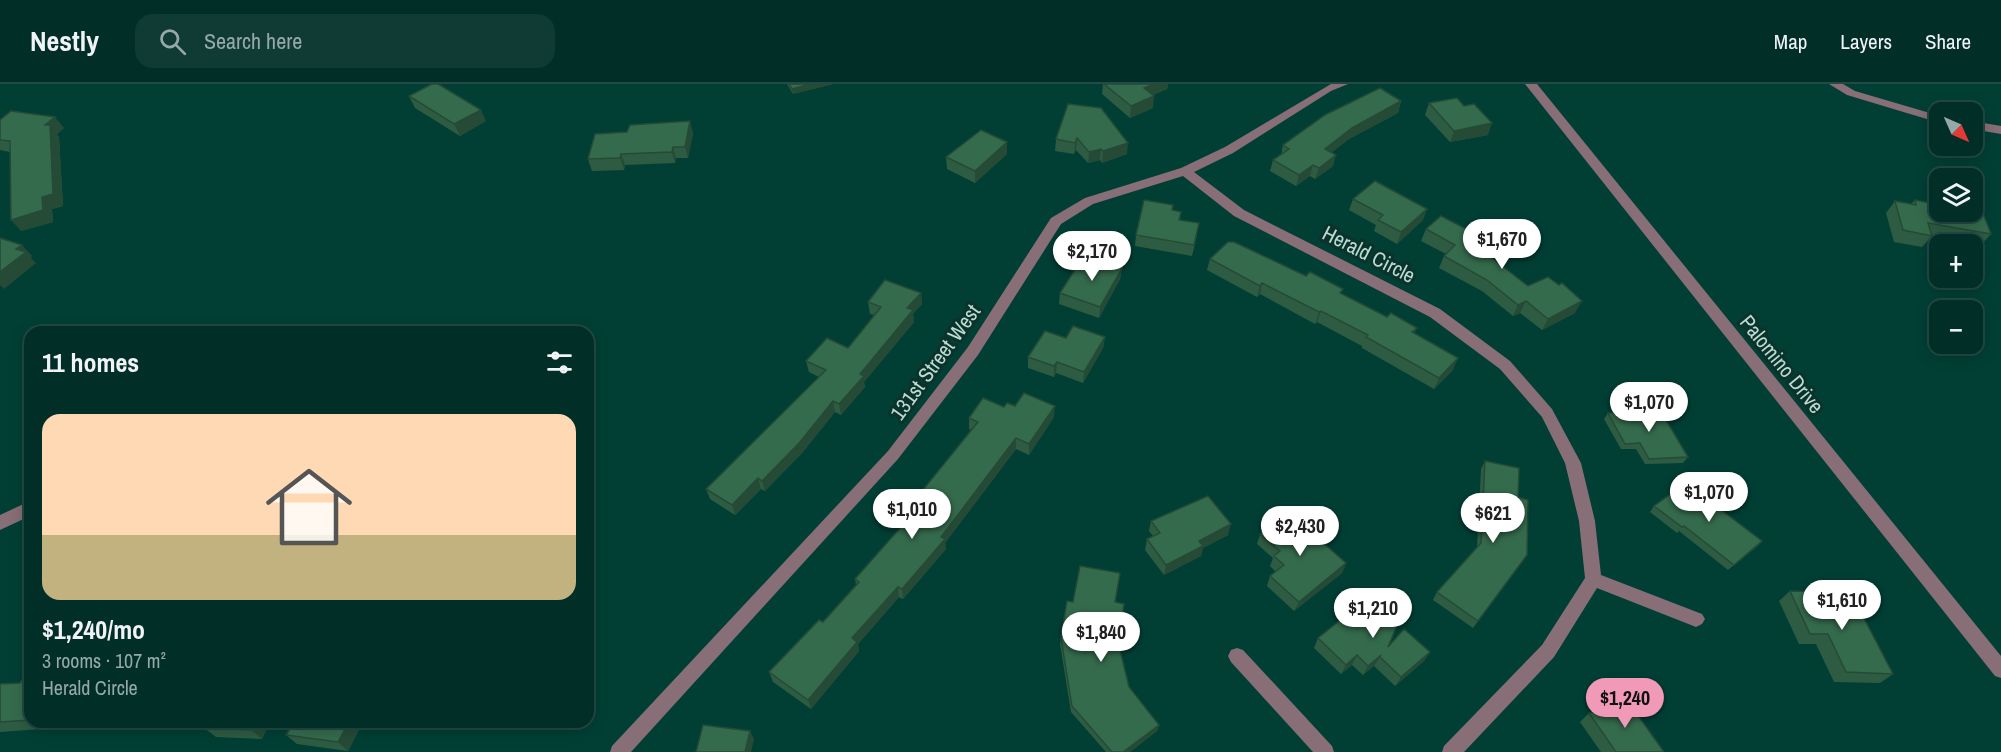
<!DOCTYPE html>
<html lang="en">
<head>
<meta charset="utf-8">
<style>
  :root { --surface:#012f28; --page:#0f3b34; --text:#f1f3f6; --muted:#96a9a8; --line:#234a45; --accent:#f09ab7 }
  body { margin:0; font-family:"Archivo Narrow",sans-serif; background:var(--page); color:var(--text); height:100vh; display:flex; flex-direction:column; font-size:22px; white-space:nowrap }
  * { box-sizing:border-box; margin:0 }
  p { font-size:20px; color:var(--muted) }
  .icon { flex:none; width:33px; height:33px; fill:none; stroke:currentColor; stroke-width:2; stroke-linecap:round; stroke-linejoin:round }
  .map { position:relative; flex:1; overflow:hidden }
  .drawer { position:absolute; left:24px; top:242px; width:570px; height:402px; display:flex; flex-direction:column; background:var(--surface); border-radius:18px; box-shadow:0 3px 15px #0003,0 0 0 2px var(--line) }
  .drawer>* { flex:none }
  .needle { width:39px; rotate:135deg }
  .fabs { position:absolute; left:1929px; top:18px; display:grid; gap:12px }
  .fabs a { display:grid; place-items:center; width:54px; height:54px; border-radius:12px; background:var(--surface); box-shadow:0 3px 15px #0003,0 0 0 2px var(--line); font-size:30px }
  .price { position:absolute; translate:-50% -51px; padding:0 14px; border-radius:21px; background:#fff; color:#222; font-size:20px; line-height:39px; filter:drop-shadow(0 2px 3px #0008) }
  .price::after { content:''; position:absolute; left:50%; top:36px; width:18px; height:14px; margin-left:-9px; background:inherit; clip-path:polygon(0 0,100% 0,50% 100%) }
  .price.on { background:var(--accent); color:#111 }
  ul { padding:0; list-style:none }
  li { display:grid; align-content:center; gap:12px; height:318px; padding:0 18px }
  li span { display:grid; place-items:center; height:186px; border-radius:18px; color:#555 }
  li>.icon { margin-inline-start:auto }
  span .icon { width:108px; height:108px; fill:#fffc; stroke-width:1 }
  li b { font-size:26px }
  h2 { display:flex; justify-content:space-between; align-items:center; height:72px; padding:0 18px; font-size:26px }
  header { display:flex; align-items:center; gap:36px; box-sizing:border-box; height:84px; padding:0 30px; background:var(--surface); border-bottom:2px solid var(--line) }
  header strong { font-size:28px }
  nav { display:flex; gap:33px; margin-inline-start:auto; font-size:21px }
  .search { width:420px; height:54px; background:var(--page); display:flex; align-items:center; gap:15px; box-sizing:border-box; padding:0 21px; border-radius:18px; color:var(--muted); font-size:22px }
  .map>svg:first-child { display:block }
</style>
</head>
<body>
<header>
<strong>Nestly</strong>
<div class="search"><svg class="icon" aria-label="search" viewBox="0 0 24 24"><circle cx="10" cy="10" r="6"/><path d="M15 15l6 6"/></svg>Search here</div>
<nav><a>Map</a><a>Layers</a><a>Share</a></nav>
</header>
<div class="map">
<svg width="2001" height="668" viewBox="0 0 2001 668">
  <rect width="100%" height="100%" fill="#013f35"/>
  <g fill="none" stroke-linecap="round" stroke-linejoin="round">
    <path fill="#886e76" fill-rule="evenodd" d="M1331 0H1348L1331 7 1233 69 1194 88 1244 126 1440 225 1510 277 1552 325 1581 379 1595 437 1601 491 1702 530 1705 535 1702 540 1696 543 1597 504 1554 573 1464 668H1442L1444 662 1542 561 1585 494 1579 437 1565 379 1542 333 1500 285 1430 233 1234 132 1183 92 1093 120 1061 140 978 271 898 375 631 668H610L612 662 888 367 968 263 1051 134 1085 114 1181 84 1225 63Z
      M1525 0H1537L2001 572V594L1995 592Z
      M1829 0H1843L1855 7 1940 32V39L1847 11Z
      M1972 37 2001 42V50L1972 45Z
      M30 417V432L0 446V431Z
      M1237 564 1243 566 1332 662 1334 668H1313L1231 578 1228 572 1231 566Z"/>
  </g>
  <path fill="#2e5c42" d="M787 0H833L793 10Z
    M1103 0H1168L1167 5 1153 11V24L1130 34 1102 10Z
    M409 12 486 37 460 52 415 24Z
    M1401 17 1398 29 1349 55 1332 68 1333 82 1315 95 1310 92 1296 102 1270 87 1273 76 1281 71 1283 61Z
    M1429 19 1488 51 1450 58 1425 31Z
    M1068 20 1127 70 1102 79 1100 76 1088 79 1076 66 1074 70 1055 67 1056 55Z
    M0 36 64 44 57 50 59 53 63 122 52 125 53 138 21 147 10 68 0 66Z
    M693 49 688 74H676L675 79 625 81 624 86 592 87 588 75Z
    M1007 70 975 99 947 85 946 73Z
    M1353 115 1423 136 1397 160 1374 147 1376 141 1349 126Z
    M1915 116 1991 150 1980 162 1931 153 1922 163 1894 158 1886 129 1895 117 1911 120Z
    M1172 126 1181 128 1180 136 1197 151 1192 172 1135 162 1136 151Z
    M1426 145 1497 175 1496 177 1528 202 1575 229 1542 246 1520 229 1513 232 1482 207 1439 184 1444 172 1446 170 1421 157Z
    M1210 175 1342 210 1387 233 1417 244 1414 249 1453 286 1434 305 1362 264V262L1317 238 1315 240 1260 210 1257 213 1207 186Z
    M1122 184 1120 195 1099 234 1059 220 1060 209 1080 186Z
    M921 209 922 220 913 230 914 238 864 298 865 303 841 331 835 328 802 369 765 407 761 405 735 431 710 415 706 405 819 293 809 288 806 277 848 264 874 231 870 230 868 218Z
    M1105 253 1103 264 1083 299 1056 289 1054 293 1028 284V273L1066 254Z
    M1015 322 1054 333 1029 371 1016 365 945 459 946 465 903 515 899 513 858 560 859 567 811 625 773 598 769 588 823 538 856 501 855 495 919 422 918 412 971 346 969 345V334L1004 323Z
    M1608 329 1688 373 1683 379 1645 380 1636 365H1621L1604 335Z
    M1485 377 1518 413 1527 471 1473 544 1433 516 1437 508 1477 464 1481 385Z
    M1654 422 1762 457 1728 486 1679 447 1677 449 1650 428Z
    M1151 437 1228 451 1203 464 1201 472 1164 491 1145 466 1147 455 1153 452 1149 447Z
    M1260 450 1346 479 1342 489 1294 527 1267 502 1270 492 1276 488 1270 482 1273 474 1257 460Z
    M1790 507 1839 519 1893 590 1880 599 1834 598 1816 560H1799L1779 517Z
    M1073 518H1115L1118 558 1129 603 1159 641 1157 647 1130 668H1106L1071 628 1060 560 1061 554Z
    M1318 554 1388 563 1430 568 1424 577 1395 602 1374 582 1375 581 1363 591 1352 581 1341 590 1314 564Z
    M30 591V638H71L69 643 0 648V600L20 599Z
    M1589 629 1664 668H1601L1580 638Z
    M207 638H270L262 655 216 653 204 644Z
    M363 638 348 667 297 660 286 651Z"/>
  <path fill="#254b36" d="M810 0H833L793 10 792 5Z
    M1153 0H1168L1167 5 1142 15 1144 4Z
    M1154 12 1153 24 1130 34 1131 22Z
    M1401 17 1398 29 1349 55 1322 76 1325 65 1352 44Z
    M481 26 486 37 460 52 454 40Z
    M55 33 64 44 57 50 59 53 63 122 52 125 53 138 21 147 11 136 42 113 45 41Z
    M690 37 693 49 688 74 685 63Z
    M1492 39 1488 51 1450 58 1454 47Z
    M1077 54 1076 66 1074 70 1075 59Z
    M1007 58V70L975 99V87Z
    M1128 59 1127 70 1102 79 1103 67Z
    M673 63 676 74 675 79 672 68Z
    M1101 65 1100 76 1088 79 1089 68Z
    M621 70 625 81 624 86 620 74Z
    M1336 71 1333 82 1315 95 1319 84Z
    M1313 81 1310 92 1296 102 1299 91Z
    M1427 125 1423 136 1397 160 1401 148Z
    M22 161 32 172 31 174 36 179 4 205 0 201V188L16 165Z
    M1503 164 1497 175 1487 186 1492 174Z
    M1122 184 1120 195 1099 234 1100 223Z
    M1262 199 1260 210 1257 213 1260 202Z
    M921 209 922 220 913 230 914 238 864 298 865 303 841 331 839 320 907 224Z
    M1526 217 1520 229 1513 232 1518 221Z
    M1582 217 1575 229 1542 246 1548 235Z
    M1321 227 1317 238 1315 240 1319 228Z
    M1105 253 1103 264 1083 299 1084 288Z
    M1458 274 1453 286 1434 305 1439 294Z
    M1057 278 1056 289 1054 293V282Z
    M833 317 835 328 802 369 765 407 762 397Z
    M1055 322 1054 333 1029 371V360Z
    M1016 354V365L945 459 946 465 903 515 902 505Z
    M758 394 761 405 735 431 732 421Z
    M1231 440 1228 451 1203 464 1201 472 1164 491 1166 481 1199 457Z
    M1762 457 1757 463 1728 486 1734 481Z
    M1346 479 1342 489 1294 527 1299 518Z
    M898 503 899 513 858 560 859 567 811 625 808 616 852 554Z
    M1430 568 1424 577 1395 602 1401 593Z
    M1357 571 1352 581 1341 590 1346 581Z
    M1380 573 1375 581 1363 591 1368 582Z
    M60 638H71L69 643Z
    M255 638H270L262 655 251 646Z
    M349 638H363L348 667 338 658Z
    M1159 641 1157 647 1130 668H1123Z
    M750 647 754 655 751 668H745Z"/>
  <path fill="#356b4d" stroke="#254b36" stroke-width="1.5" d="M432 0H438L481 26 454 40 409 12Z
    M789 0H810L792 5Z
    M1104 0H1153L1144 4 1154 12 1131 22Z
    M1380 4 1401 17 1352 44 1325 65 1336 71 1319 84 1313 81 1299 91 1273 76 1289 65 1283 61 1325 31Z
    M1457 14 1464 22 1474 20 1492 39 1454 47 1429 19Z
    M1068 20 1101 24 1128 59 1103 67 1101 65 1089 68 1077 54 1075 59 1056 55Z
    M11 27 55 33 45 41H50L53 110 42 113 43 126 11 136 10 57 0 56V36Z
    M690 37 685 63H673L672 68 621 70 620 74 588 75 595 50 627 48 630 41Z
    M981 46 1007 58 975 87 946 73Z
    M1375 97 1427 125 1401 148 1378 136 1383 131 1353 115Z
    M1144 116 1173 121 1172 126 1181 128 1179 136 1199 139 1194 161 1136 151Z
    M1915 116 1940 121V128H1972V127L1983 129 1991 150 1928 139 1932 152 1903 146 1895 117 1916 121Z
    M1441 132 1503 164 1492 174 1528 202 1548 193 1559 201 1562 199 1582 217 1548 235 1526 217 1518 221 1487 196 1444 172 1455 161 1426 145Z
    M0 154 22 161 16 165 26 168 0 188Z
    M1228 158H1234L1306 192 1310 188 1343 205 1340 209 1387 233 1391 229 1417 244 1412 248 1458 274 1439 294 1366 253 1368 251 1321 227 1319 228 1262 199 1260 202 1210 175Z
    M1089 173 1122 184 1100 223 1060 209 1076 184 1080 186Z
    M885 196 921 209 907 224 913 226 860 290 864 292 839 320 833 317 800 358 762 397 758 394 732 421 706 405 826 286 806 277 827 254 848 264 881 223 868 218Z
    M1073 242 1105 253 1084 288 1057 278 1054 282 1028 273 1045 247 1066 254Z
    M1024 309 1055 322 1029 360 1016 354 941 453 945 455 902 505 898 503 852 554 857 558 808 616 769 588 819 536 823 538 859 498 855 495 925 416 918 412 978 338 969 334 983 314 1004 323 1007 319 1015 322Z
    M1660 326 1688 373 1649 375 1640 359 1625 360 1608 329Z
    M1485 377 1519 384 1518 413 1528 416 1527 471 1478 537 1437 508 1481 459Z
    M1686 399 1762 457 1734 481 1684 442 1682 443 1654 422Z
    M1208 412 1231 440 1199 457 1203 462 1166 481 1147 455 1160 449 1151 437Z
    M1288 428 1346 479 1299 518 1270 492 1284 481 1274 472 1280 467 1260 450Z
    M1080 482 1120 489 1115 518 1124 520 1118 558 1129 603 1159 641 1123 668H1112L1072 622 1061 554 1067 517 1073 518Z
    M1790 507 1834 508 1839 519H1856L1893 590 1846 588 1828 550H1810Z
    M1369 513 1398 539 1388 563 1404 545 1430 568 1401 593 1380 573 1381 571 1368 582 1357 571 1346 581 1318 554Z
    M25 591H30V636L0 638V600L20 599Z
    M1627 616 1664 668H1616L1589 629Z
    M207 638H255L251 646 204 644Z
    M294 638H349L338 658 286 651Z
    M703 641 750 647 745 668H696Z"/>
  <g text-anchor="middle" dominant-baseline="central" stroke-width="6" stroke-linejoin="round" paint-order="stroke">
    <g font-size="21" fill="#badcd3" stroke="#0c332b">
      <text transform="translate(1369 170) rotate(27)">Herald Circle</text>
      <text transform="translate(935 278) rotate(-54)">131st Street West</text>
      <text transform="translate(1782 280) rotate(51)">Palomino Drive</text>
    </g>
  </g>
</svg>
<div class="fabs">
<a><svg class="needle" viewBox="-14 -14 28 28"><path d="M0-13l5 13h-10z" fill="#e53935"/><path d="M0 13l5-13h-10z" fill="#96a9a8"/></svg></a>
<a><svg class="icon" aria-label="layers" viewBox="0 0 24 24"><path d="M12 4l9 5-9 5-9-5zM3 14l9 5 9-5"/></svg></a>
<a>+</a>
<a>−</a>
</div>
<b class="price" style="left:1502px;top:186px">$1,670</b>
<b class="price" style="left:1092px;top:198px">$2,170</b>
<b class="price" style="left:1649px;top:349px">$1,070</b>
<b class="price" style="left:1709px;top:439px">$1,070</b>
<b class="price" style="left:912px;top:456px">$1,010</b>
<b class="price" style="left:1493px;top:460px">$621</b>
<b class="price" style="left:1300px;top:473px">$2,430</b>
<b class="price" style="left:1842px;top:547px">$1,610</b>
<b class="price" style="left:1373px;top:555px">$1,210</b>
<b class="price" style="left:1101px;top:579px">$1,840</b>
<b class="price on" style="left:1625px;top:645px">$1,240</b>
<section class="drawer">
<h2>11 homes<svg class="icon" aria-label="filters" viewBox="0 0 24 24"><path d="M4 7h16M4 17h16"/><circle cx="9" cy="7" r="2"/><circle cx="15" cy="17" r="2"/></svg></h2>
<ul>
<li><span style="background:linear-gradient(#ffd9b3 65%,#c2b280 0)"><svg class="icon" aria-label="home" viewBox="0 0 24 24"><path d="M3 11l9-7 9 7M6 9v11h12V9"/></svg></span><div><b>$1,240/mo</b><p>3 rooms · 107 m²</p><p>Herald Circle</p></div></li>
</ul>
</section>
</div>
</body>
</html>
